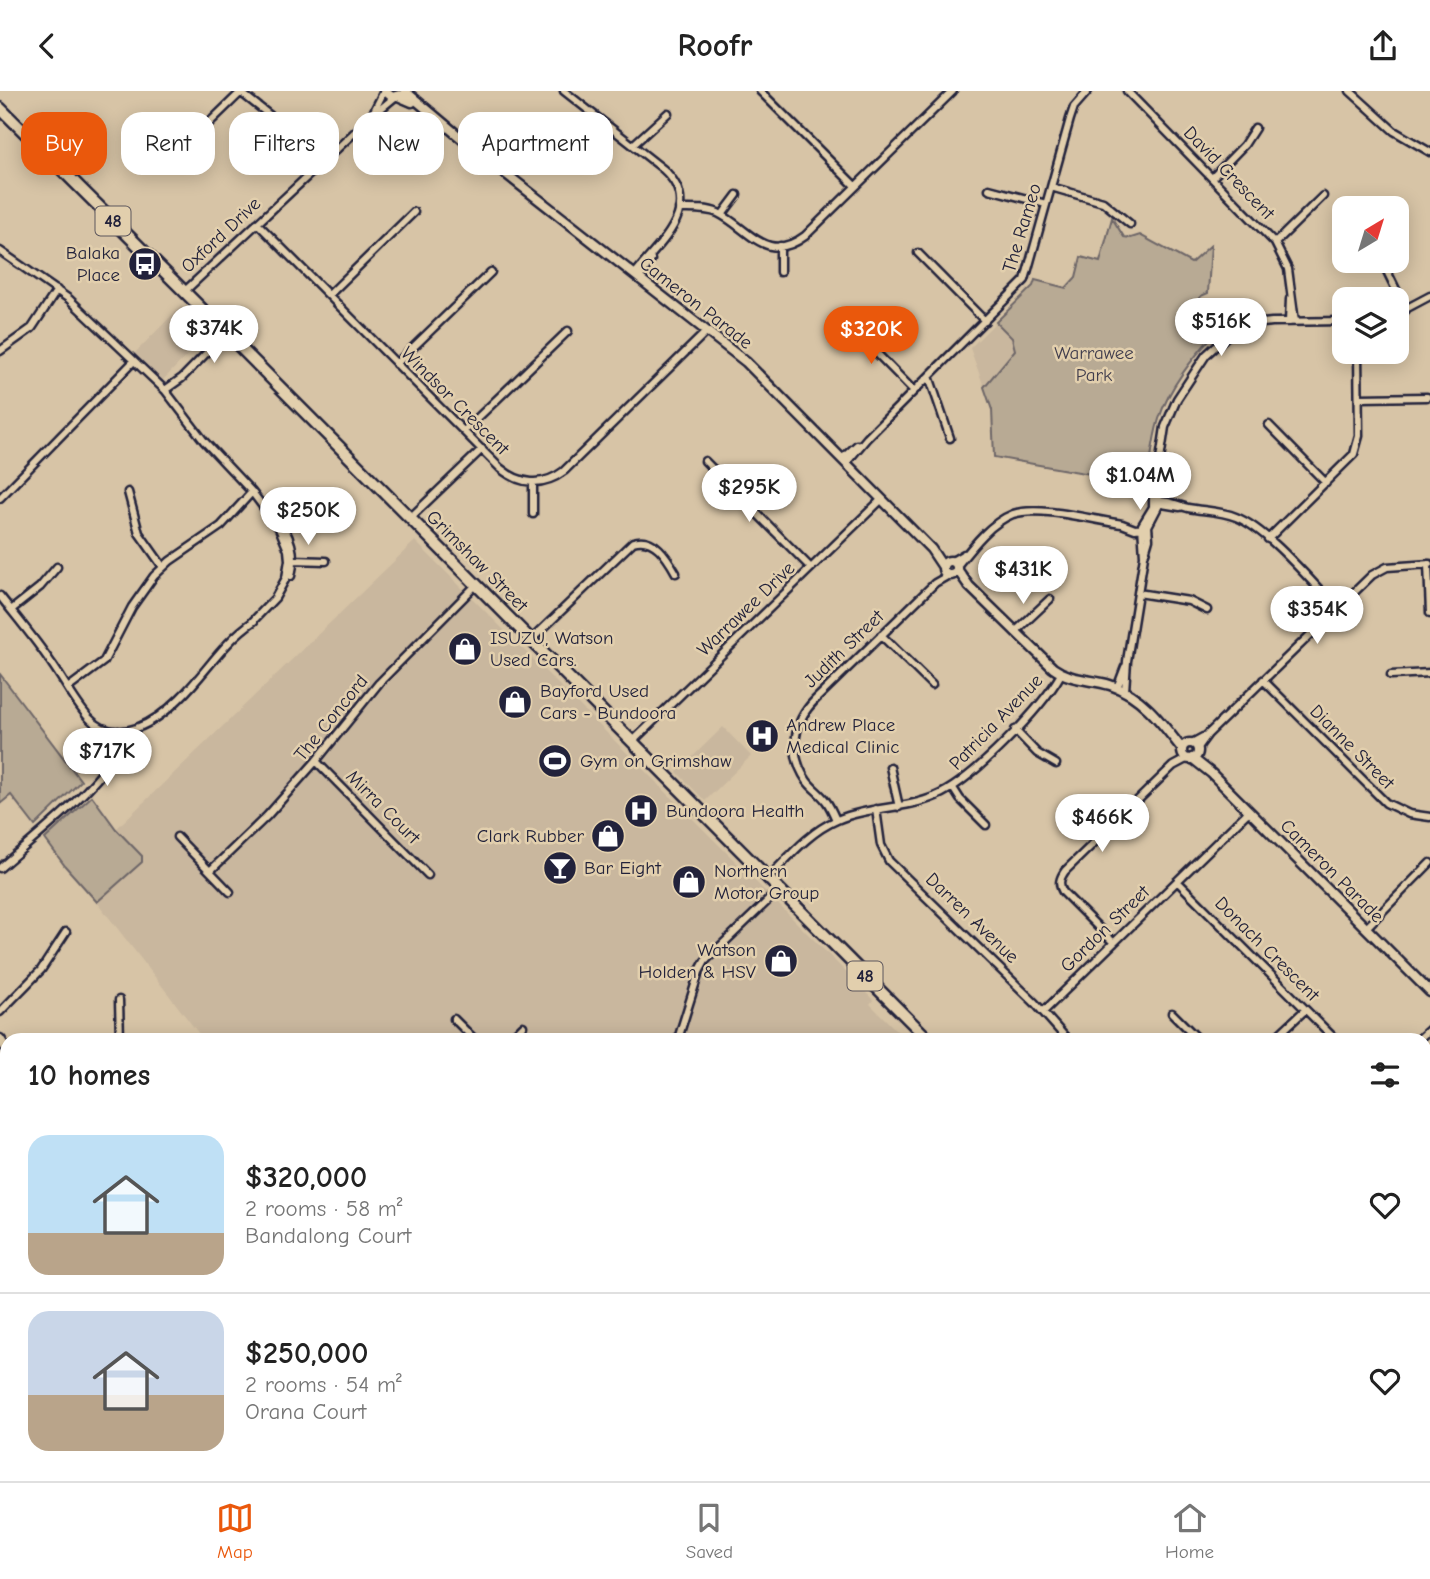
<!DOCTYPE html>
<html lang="en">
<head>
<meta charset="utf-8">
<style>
  :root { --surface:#fff; --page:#f2f2f2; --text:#222; --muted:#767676; --line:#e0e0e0; --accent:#ea580c }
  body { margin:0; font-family:"Comic Neue",sans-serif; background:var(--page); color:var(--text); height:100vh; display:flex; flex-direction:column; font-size:26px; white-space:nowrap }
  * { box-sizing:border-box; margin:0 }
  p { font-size:23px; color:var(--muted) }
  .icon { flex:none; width:38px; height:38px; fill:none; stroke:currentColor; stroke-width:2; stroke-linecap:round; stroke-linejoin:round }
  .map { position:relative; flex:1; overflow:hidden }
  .panel { position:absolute; left:0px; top:942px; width:1432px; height:450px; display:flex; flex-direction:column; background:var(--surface); border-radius:21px 21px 0 0; box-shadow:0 4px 18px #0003 }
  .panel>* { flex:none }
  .banner { position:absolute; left:21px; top:21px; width:700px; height:63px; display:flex; gap:14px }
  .needle { width:46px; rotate:38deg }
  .tools { position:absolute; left:1332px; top:105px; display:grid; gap:14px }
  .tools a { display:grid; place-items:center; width:77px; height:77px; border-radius:14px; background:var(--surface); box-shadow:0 4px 18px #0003; font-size:35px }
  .price { position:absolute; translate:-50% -60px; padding:0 16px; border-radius:24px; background:#fff; color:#222; font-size:23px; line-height:46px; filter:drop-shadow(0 2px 4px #0008) }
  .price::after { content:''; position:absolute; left:50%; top:42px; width:21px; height:16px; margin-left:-10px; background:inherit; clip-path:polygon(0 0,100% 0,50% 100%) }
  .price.selected { background:var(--accent); color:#fff }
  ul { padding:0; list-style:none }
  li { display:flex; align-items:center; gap:21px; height:175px; padding:0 28px }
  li+li { border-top:2px solid var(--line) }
  li span { display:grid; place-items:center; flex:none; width:196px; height:140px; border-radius:21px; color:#555 }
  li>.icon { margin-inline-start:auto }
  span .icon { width:84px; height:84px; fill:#fffc; stroke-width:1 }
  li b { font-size:30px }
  h2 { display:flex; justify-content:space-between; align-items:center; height:84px; padding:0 28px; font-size:30px }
  .tag { padding:0 24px; border-radius:21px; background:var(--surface); box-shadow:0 4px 18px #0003; font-size:24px; line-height:63px }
  .tag.selected { background:var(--accent); color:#fff }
  header { display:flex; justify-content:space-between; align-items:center; height:91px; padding:0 28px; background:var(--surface); font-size:32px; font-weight:800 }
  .tabs { display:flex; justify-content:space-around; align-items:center; height:98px; border-top:2px solid var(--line); background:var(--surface); font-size:19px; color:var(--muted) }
  .tabs a { display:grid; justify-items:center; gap:4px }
  .tabs .selected { color:var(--accent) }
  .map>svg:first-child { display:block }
</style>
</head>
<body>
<header><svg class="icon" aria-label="back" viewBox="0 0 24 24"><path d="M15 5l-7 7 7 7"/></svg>Roofr<svg class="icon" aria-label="share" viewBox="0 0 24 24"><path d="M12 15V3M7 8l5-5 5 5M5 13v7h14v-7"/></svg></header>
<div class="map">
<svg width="1430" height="1390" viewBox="0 0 1430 1390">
  <rect width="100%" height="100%" fill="#d7c4a6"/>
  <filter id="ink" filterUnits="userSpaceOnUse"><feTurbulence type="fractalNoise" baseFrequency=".0143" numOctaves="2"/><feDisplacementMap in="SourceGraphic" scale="14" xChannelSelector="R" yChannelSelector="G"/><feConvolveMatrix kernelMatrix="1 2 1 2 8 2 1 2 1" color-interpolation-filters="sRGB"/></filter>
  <g filter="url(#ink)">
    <path fill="#c9b79e" d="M181 215 209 242 160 292 132 265Z
      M996 231 1012 247 1015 259 984 296 970 257Z
      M415 450 848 883 873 909 870 913 905 948H203L97 811 142 771V765L116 738Z
      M723 636 751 665 705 710 677 681Z
      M1430 1098V1217L1424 1212V1104Z
      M870 1384H1344L1350 1390H865Z"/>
    <path fill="#b8aa94" stroke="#6d6668" stroke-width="2" d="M1112 127 1124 146 1131 147 1140 144 1191 172 1211 154 1208 202 1201 205 1196 214C1199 227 1213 229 1215 242 1193 267 1169 296 1159 328 1152 349 1151 372 1147 393L994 366 992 319 984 296 1015 259 1012 247 996 231 1033 195 1035 189 1066 197 1076 186 1081 166 1100 171Z
      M0 583 81 690 35 735 11 704 0 713Z
      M92 705 116 738 142 765V771L97 811 65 775 45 748Z
      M0 1258 7 1261V1384H183L188 1390H0Z
      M1149 1384H1314L1315 1390H1153Z"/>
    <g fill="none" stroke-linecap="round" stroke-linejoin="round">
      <g stroke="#22223b" stroke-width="11">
        <path id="minor" d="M239 0 325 68
          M564 0 663 78C706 117 658 153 635 183
          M760 0 855 95
          M1127 0 1275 152 1288 178 1295 231
          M1350 0 1394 40 1430 61
          M374 20 384 0
          M633 54 668 22
          M173 67 241 1
          M1212 87 1244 54 1255 37
          M1051 96 1103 111 1130 133
          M989 98 1046 113
          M679 118C691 118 707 117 718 122 749 137 766 174 805 145L953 0
          M722 124 737 104
          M257 132 500 377C520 394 543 396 564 380L707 240
          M1275 152 1323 105
          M0 160 69 208 165 299 204 350 252 401 279 437 288 459 289 469 286 487 275 507 252 531
          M918 162 985 230
          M1382 170 1406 219
          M780 181V155
          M639 187 651 169
          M185 200 372 25 395 6
          M329 204 414 121
          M1211 215 1228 244
          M1396 223 1430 205
          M1289 231 1290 208
          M847 232 914 300
          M0 260 32 237 57 199
          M396 273 491 181
          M929 285 950 347
          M165 299 182 287 226 242
          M1359 307 1427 306
          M1269 334 1326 392
          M464 340 568 240
          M842 368 857 354
          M705 370 811 477
          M846 372 867 347 1025 189 1070 28 1074 16 1088 0
          M533 391V423
          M128 401 139 442 163 476
          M0 407 133 271
          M1156 410C1168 409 1177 414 1188 417 1204 420 1221 420 1236 426 1269 439 1311 491 1337 517
          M1156 412 1180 416
          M410 427 482 358
          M285 439C293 453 295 469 291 485
          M1268 448 1354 363 1359 345 1358 261
          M1144 465 1149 448 1148 435 1159 414 1158 382 1165 336 1177 308 1206 264 1228 244 1254 233 1272 231 1344 230
          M293 469 326 470
          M952 470 964 463
          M1428 473 1430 522
          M957 475C972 456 990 432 1013 423 1038 414 1094 429 1122 433L1135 438 1145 437
          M1138 502 1189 510 1207 519
          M0 505C18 528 36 549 52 573 64 590 74 610 88 626 117 658 157 630 180 607 207 581 222 552 254 530
          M11 519 40 496 57 476
          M1015 541 1050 508
          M881 544 932 594
          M531 549 633 451C654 444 667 466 676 482
          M1391 584 1430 582
          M1263 589 1386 712 1409 723 1430 726
          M68 597 104 570 132 516 154 485 170 470 221 435 252 401
          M1117 597 1125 576
          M1125 600 1127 570 1144 465 1142 434 1153 416V397L1156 387
          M1015 639 1037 662 1056 673
          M632 651 882 408
          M1192 652 1203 646
          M1197 658 1208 643 1372 484 1387 476 1430 473
          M114 663 118 640
          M316 670 428 784
          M890 676 899 716
          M953 697 960 708 986 734
          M876 718 881 754 889 770 1035 912 1067 948
          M836 729C833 722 830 715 826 710 820 702 812 697 807 690 788 663 793 631 815 609L935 492 949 484
          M177 746 230 801
          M0 777C31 749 121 681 124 640
          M210 780 267 725 316 670 379 592 476 494
          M768 787C789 766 809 741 837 729 869 715 904 719 936 705 972 690 1042 617 1061 583
          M1177 790 1335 948
          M1366 837 1430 772
          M1114 852 1063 801C1058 793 1060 787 1065 780L1173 675 1188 667
          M119 909 120 948
          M0 921 41 879 66 841
          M1043 921 1249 720
          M1172 922 1198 948
          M454 928 474 948
          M510 948 523 935
          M678 948 699 881 705 870 779 799
          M1274 948 1305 919
          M1419 948 1430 938
          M0 1032H7
          M1424 1092 1430 1087
          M0 1192 7 1190
          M1424 1345 1430 1340
          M479 1384 483 1390
          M821 1384 827 1390
          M395 1390 401 1384
          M605 1390 611 1384
          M761 1390 767 1384
          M1378 1390 1384 1384"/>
      </g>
      <g stroke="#22223b" stroke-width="13">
        <path id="tertiary" d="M385 0 392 6 399 4
          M405 0 473 57 746 271 931 458 943 476
          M398 5 412 11
          M943 477a7 7 0 1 1 14 0a7 7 0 1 1-14 0Z
          M957 478 969 495 1053 577C1071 590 1090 588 1110 594 1142 604 1162 632 1182 658
          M1182 660a8 8 0 1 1 16 0a8 8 0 1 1-16 0Z
          M1192 667 1211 682 1430 901
          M0 948 7 959
          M198 1384 203 1390"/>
      </g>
      <g stroke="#22223b" stroke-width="15">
        <path id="primary" d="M0 17 226 242 928 948
          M1361 1384 1367 1390"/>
      </g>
      <use href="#minor" stroke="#e2cfad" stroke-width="6"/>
      <use href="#tertiary" stroke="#e2cfad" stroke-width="8"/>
      <use href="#primary" stroke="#e2cfad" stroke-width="10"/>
    </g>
  </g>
  <defs>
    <g id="bus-disc" transform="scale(1.75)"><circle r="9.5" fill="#22223b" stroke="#e2cfad"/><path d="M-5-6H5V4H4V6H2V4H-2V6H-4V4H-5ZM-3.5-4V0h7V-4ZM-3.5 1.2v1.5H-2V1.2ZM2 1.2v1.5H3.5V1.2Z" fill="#fff"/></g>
    <g id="shop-disc" transform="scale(1.75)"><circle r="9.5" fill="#22223b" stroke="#e2cfad"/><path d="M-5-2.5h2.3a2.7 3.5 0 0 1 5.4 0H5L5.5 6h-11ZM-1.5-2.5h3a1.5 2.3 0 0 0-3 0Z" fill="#fff"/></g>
    <g id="hospital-disc" transform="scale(1.75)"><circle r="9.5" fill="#22223b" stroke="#e2cfad"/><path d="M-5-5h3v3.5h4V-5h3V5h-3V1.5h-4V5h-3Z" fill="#fff"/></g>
    <g id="stadium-disc" transform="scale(1.75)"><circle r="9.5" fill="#22223b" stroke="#e2cfad"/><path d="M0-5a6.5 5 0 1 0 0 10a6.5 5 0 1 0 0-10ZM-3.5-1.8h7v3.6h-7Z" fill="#fff"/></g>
    <g id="bar-disc" transform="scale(1.75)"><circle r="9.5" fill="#22223b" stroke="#e2cfad"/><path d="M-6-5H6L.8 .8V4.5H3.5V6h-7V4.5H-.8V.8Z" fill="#fff"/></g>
  </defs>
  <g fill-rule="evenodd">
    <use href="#bus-disc" x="145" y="173"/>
    <use href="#shop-disc" x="465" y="558"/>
    <use href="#shop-disc" x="515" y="611"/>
    <use href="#hospital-disc" x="762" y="645"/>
    <use href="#stadium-disc" x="555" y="670"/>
    <use href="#hospital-disc" x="641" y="720"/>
    <use href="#shop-disc" x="608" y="745"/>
    <use href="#bar-disc" x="560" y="777"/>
    <use href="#shop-disc" x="689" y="791"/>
    <use href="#shop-disc" x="781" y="870"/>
  </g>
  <g text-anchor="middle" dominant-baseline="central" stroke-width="5" stroke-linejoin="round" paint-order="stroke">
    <g fill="#e2cfad" stroke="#5c565d" stroke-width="2">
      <rect x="95.5" y="115.5" width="35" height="29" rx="5"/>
      <rect x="847.5" y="870.5" width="35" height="29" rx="5"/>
    </g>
    <g font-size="18" font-weight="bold" fill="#22223b">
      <text x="113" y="130">48</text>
      <text x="865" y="885">48</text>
    </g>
    <g font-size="19" fill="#22223b" stroke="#e2cfad">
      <text transform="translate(1229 82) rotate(46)">David Crescent</text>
      <text transform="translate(1022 137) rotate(-73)">The Rameo</text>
      <text transform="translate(221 144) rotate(-43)">Oxford Drive</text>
      <text transform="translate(696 212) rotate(38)">Cameron Parade</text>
      <text transform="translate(455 310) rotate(45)">Windsor Crescent</text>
      <text transform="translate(477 470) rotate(45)">Grimshaw Street</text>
      <text transform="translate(746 518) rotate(-44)">Warrawee Drive</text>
      <text transform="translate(844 558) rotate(-44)">Judith Street</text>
      <text transform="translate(331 627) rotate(-51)">The Concord</text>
      <text transform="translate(996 631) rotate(-46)">Patricia Avenue</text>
      <text transform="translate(1352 656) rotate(45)">Dianne Street</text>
      <text transform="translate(383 716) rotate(45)">Mirra Court</text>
      <text transform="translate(1332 780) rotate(45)">Cameron Parade</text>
      <text transform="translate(972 827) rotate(44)">Darren Avenue</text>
      <text transform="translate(1105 838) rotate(-44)">Gordon Street</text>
      <text transform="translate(1267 858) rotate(45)">Donach Crescent</text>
    </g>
    <g font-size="19" fill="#22223b" stroke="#e2cfad" text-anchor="start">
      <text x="120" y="162" text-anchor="end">Balaka<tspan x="120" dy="22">Place</tspan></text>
      <text x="490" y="547">ISUZU, Watson<tspan x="490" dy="22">Used Cars.</tspan></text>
      <text x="540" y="600">Bayford Used<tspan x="540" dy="22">Cars - Bundoora</tspan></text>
      <text x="786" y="634">Andrew Place<tspan x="786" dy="22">Medical Clinic</tspan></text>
      <text x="580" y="670">Gym on Grimshaw</text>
      <text x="666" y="720">Bundoora Health</text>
      <text x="584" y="745" text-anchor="end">Clark Rubber</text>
      <text x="584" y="777">Bar Eight</text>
      <text x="714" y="780">Northern<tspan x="714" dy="22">Motor Group</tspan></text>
      <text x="756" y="859" text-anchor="end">Watson<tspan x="756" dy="22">Holden &amp; HSV</tspan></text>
    </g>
    <g font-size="19" fill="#403d4d" stroke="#e2cfad">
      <text x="1094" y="262">Warrawee<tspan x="1094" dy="22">Park</tspan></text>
    </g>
  </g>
</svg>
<div class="tools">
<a><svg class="needle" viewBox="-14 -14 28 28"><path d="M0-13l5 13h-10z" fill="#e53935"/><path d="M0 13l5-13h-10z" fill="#767676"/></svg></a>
<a><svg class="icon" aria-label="layers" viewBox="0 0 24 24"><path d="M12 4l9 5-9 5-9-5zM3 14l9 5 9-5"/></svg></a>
</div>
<b class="price" style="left:1221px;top:267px">$516K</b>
<b class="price" style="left:214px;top:274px">$374K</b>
<b class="price selected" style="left:871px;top:275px">$320K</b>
<b class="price" style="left:1140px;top:421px">$1.04M</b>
<b class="price" style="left:749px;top:433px">$295K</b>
<b class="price" style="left:308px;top:456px">$250K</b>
<b class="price" style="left:1023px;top:515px">$431K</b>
<b class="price" style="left:1317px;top:555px">$354K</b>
<b class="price" style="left:107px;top:697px">$717K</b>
<b class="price" style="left:1102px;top:763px">$466K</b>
<div class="banner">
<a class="tag selected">Buy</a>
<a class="tag">Rent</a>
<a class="tag">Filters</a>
<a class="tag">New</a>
<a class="tag">Apartment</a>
</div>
<section class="panel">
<h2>10 homes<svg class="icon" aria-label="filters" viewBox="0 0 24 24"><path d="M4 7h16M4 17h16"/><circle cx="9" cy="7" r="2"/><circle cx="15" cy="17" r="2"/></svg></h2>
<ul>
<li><span style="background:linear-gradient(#bfe0f5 70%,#b9a48a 0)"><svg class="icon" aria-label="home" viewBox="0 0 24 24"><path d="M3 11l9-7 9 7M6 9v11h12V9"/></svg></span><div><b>$320,000</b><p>2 rooms · 58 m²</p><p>Bandalong Court</p></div><svg class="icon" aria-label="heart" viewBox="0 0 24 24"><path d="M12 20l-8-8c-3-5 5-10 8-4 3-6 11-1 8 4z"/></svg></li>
<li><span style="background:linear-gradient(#c9d6e8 60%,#b9a48a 0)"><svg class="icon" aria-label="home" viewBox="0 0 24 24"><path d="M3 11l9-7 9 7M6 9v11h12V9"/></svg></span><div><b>$250,000</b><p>2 rooms · 54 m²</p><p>Orana Court</p></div><svg class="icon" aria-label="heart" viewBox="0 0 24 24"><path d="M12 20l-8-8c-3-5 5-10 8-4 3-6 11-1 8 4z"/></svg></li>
</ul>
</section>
</div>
<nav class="tabs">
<a class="selected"><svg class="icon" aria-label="map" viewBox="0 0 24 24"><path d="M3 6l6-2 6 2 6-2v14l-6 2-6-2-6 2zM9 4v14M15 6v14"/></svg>Map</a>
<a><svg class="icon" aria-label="saved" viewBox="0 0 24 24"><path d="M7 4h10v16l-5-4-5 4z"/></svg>Saved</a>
<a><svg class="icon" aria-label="home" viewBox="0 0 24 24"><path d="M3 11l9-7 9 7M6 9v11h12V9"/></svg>Home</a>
</nav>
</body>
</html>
